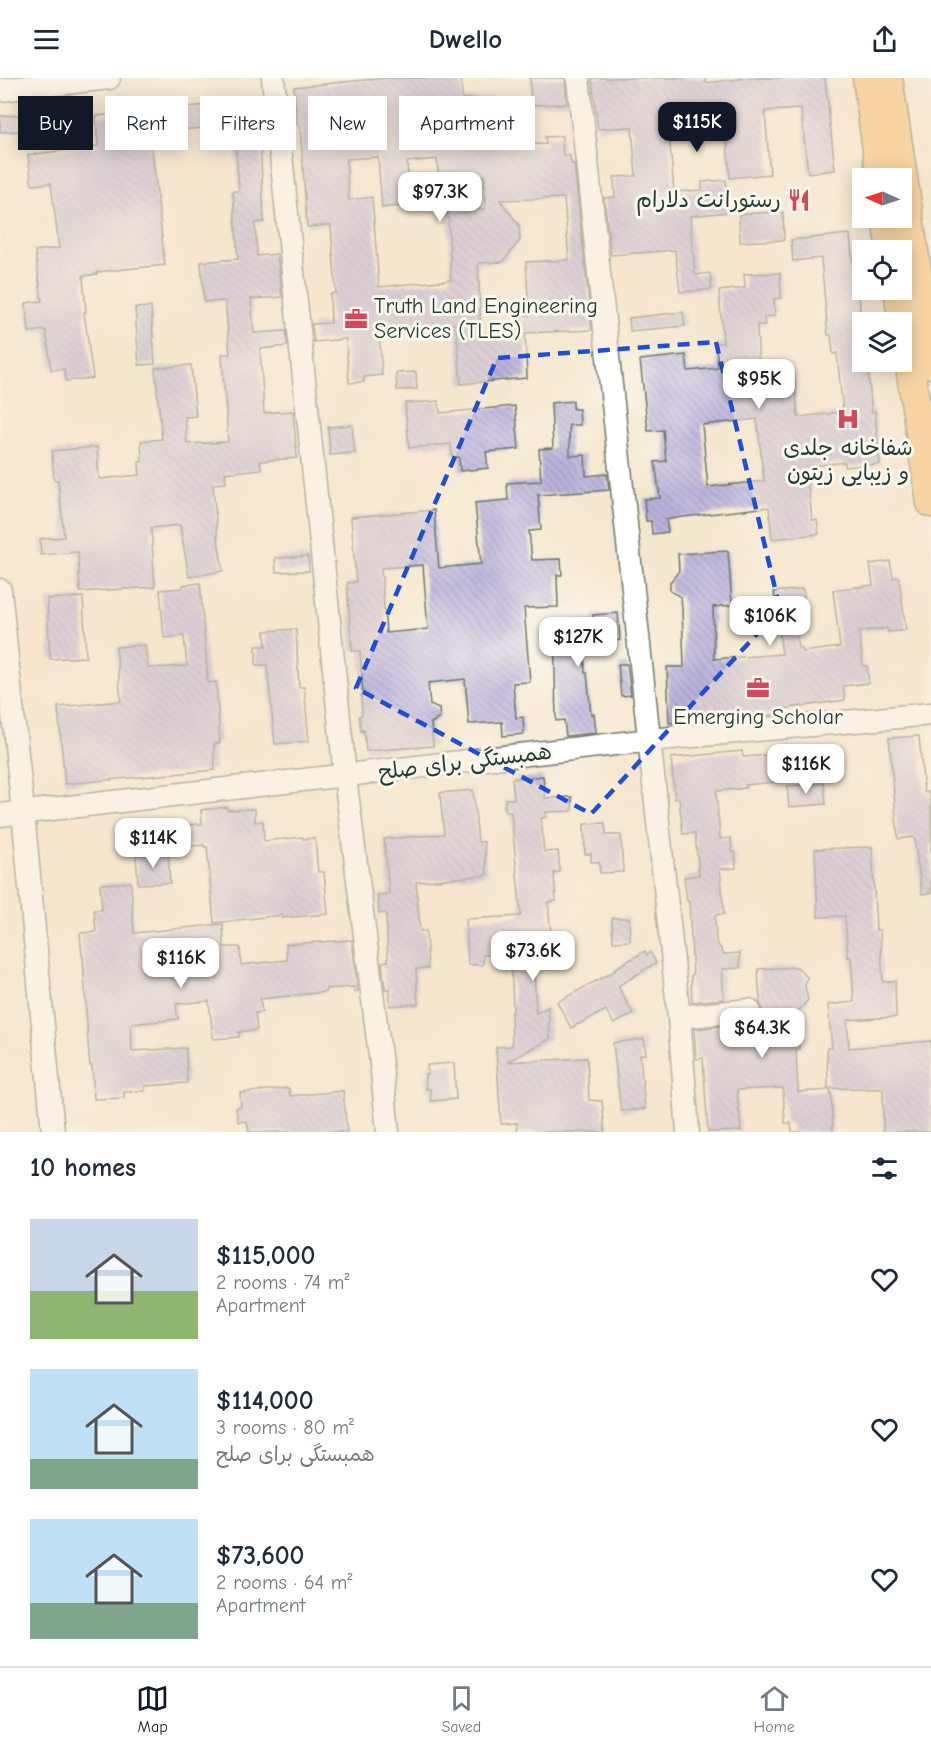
<!DOCTYPE html>
<html lang="en">
<head>
<meta charset="utf-8">
<style>
  :root { --surface:#fff; --page:#f2f2f3; --text:#1f2937; --muted:#747a83; --line:#e0e1e3; --accent:#111827 }
  body { margin:0; font-family:"Comic Neue","Playpen Sans Arabic",sans-serif; background:var(--page); color:var(--text); height:100vh; display:flex; flex-direction:column; font-size:22px; white-space:nowrap }
  * { box-sizing:border-box; margin:0 }
  p { font-size:20px; color:var(--muted) }
  .icon { flex:none; width:33px; height:33px; fill:none; stroke:currentColor; stroke-width:2; stroke-linecap:round; stroke-linejoin:round }
  .map { position:relative; height:1054px; overflow:hidden }
  .sheet { display:flex; flex-direction:column; background:var(--surface); flex:1 }
  .sheet>* { flex:none }
  .banner { position:absolute; left:18px; top:18px; width:600px; height:54px; display:flex; gap:12px }
  .needle { width:39px; rotate:273deg }
  .buttons { position:absolute; left:852px; top:90px; display:grid; gap:12px }
  .buttons a { display:grid; place-items:center; width:60px; height:60px; border-radius:0px; background:var(--surface); box-shadow:0 3px 15px #0003; font-size:30px }
  .price { position:absolute; translate:-50% -51px; padding:0 14px; border-radius:12px; background:#fff; color:#222; font-size:20px; line-height:39px; filter:drop-shadow(0 2px 3px #0008) }
  .price::after { content:''; position:absolute; left:50%; top:36px; width:18px; height:14px; margin-left:-9px; background:inherit; clip-path:polygon(0 0,100% 0,50% 100%) }
  .price.active { background:var(--accent); color:#fff }
  ul { padding:0; list-style:none }
  li { display:flex; align-items:center; gap:18px; height:150px; padding:0 30px }
  li span { display:grid; place-items:center; flex:none; width:168px; height:120px; border-radius:0px; color:#555 }
  li>.icon { margin-inline-start:auto }
  span .icon { width:72px; height:72px; fill:#fffc; stroke-width:1 }
  li b { font-size:26px }
  h2 { display:flex; justify-content:space-between; align-items:center; height:72px; padding:0 30px; font-size:26px }
  .chip { padding:0 21px; border-radius:0px; background:var(--surface); box-shadow:0 3px 15px #0003; font-size:21px; line-height:54px }
  .chip.active { background:var(--accent); color:#fff }
  header { display:flex; justify-content:space-between; align-items:center; height:78px; padding:0 30px; background:var(--surface); font-size:27px; font-weight:800 }
  .dock { display:flex; justify-content:space-around; align-items:center; height:84px; border-top:2px solid var(--line); background:var(--surface); font-size:16px; color:var(--muted) }
  .dock a { display:grid; justify-items:center; gap:3px }
  .dock .active { color:var(--accent) }
  .map>svg:first-child { display:block }
</style>
</head>
<body>
<header><svg class="icon" aria-label="menu" viewBox="0 0 24 24"><path d="M4 6h16M4 12h16M4 18h16"/></svg>Dwello<svg class="icon" aria-label="share" viewBox="0 0 24 24"><path d="M12 15V3M7 8l5-5 5 5M5 13v7h14v-7"/></svg></header>
<div class="map">
<svg width="931" height="1054" viewBox="0 0 931 1054">
  <defs>
    <pattern id="building-back-hatch" width="6" height="6" patternUnits="userSpaceOnUse" patternTransform="scale(1.5)"><rect width="6" height="6" fill="#bbb2dd"/><path d="M-1 5l2 2M0 0l6 6M5-1l2 2" fill="none" stroke="#9792b4"/></pattern>
  </defs>
  <rect width="100%" height="100%" fill="#fbf7ec"/>
  <filter id="ink" filterUnits="userSpaceOnUse"><feTurbulence type="fractalNoise" baseFrequency=".0167" numOctaves="2"/><feDisplacementMap in="SourceGraphic" scale="12" xChannelSelector="R" yChannelSelector="G"/><feConvolveMatrix kernelMatrix="1 2 1 2 8 2 1 2 1" color-interpolation-filters="sRGB"/></filter>
  <filter id="wash" filterUnits="userSpaceOnUse"><feTurbulence type="fractalNoise" baseFrequency=".008" numOctaves="4" result="noise"/><feDisplacementMap in="SourceGraphic" scale="24" xChannelSelector="R" yChannelSelector="G"/><feGaussianBlur stdDeviation="1.35" result="paint"/><feColorMatrix in="noise" values="0 0 0 0 0 0 0 0 0 0 0 0 0 0 0 0 0 1.4 0 .05"/><feComposite in="paint" operator="in"/></filter>
  <g filter="url(#wash)">
    <rect width="100%" height="100%" fill="#f5e6ce"/>
    <g id="blocks">
      <path fill="url(#building-back-hatch)" fill-rule="evenodd" d="M385 0H461L462 21 496 20 497 46 508 45 509 67 546 66 545 59 562 58 563 78H570L571 86H574L592 252 525 255 527 300 461 306 456 246 379 254 382 297 364 299V304L349 305 346 261 314 264 312 246 331 245 330 216 336 215 331 147 307 149 300 46H297L294 9ZM378 79 382 130 410 127 407 84 437 81 439 102 484 98 485 131 448 132 451 202 379 209 372 119 349 122 346 81ZM564 120 569 182 526 184 529 237H522L523 254 481 255 478 185 503 184 520 162 519 147 500 122Z
        M530 0H565L567 26 531 27Z
        M592 0H705L706 5 748 0H825L835 92 808 95 801 31 765 33 770 96 730 100 725 38 668 43 674 114 702 112V104L726 102 729 134 690 138 695 197 710 195 712 211 680 214 675 172 611 177 604 120 615 119 614 99 636 98 632 49 598 51Z
        M258 20 264 144 255 145 257 178 277 176 282 219 251 221 254 255 286 253 287 268 260 271 264 335 293 333 297 380 260 383 261 391 225 395 226 405 213 406 217 455 223 493 189 499 180 447 151 450 155 509 80 514 78 474 41 477 40 461 64 459 58 402H54L52 373 97 369 99 401 140 397 139 384H142L141 363 162 361 155 290 191 287 196 338 185 339 187 366 228 364 222 276H230L225 223 204 224 201 184 238 181 233 113H239L234 47 182 52 183 60 151 63 165 187 97 194V196L83 198 86 234H84L93 300 66 303 64 291 51 292 46 252 29 254 26 225 42 223 35 173 59 170 51 105 32 107 28 77 98 68 96 38 237 24 236 22Z
        M19 37 20 53 0 54V38Z
        M783 134 784 162 740 164 739 136Z
        M850 156 856 219 859 218 862 257V284H867L872 334 875 333 880 386 845 389V384L812 388V393L807 394 812 442H817L819 456 772 461 769 429 674 440 666 442 668 454 652 456 651 443H646L644 421 660 420 655 384 666 383 663 352 648 353 640 282 686 277 688 293 718 290 716 265H723L719 213 745 210 744 196 780 195 781 220 774 221 775 238 764 239 765 247H757L759 297 794 294 798 339 843 334 837 275 833 276 831 257H828L821 180 793 183 791 162ZM757 341 764 403 708 409 702 347Z
        M151 229 155 286 139 287 135 230Z
        M683 234 685 248 630 253 629 240Z
        M416 294 417 311 397 312 396 295Z
        M439 323 440 335 515 328 519 371 486 374 488 390 460 393 459 379H452L451 366 409 370 405 325Z
        M573 323V331H579L580 347H569L570 378 585 377 586 398 607 396 609 412 538 417 541 452 529 453 532 482 561 481 562 497H557L558 529 524 530 530 604 513 605 516 640 523 639 524 656 503 658 502 644 469 646 465 601 428 605 430 627 439 631 440 640 431 645 433 668 366 673 364 652 361 653 359 638 362 637 361 617H363L360 573H352L347 505 356 504 351 439 434 432 439 490 481 486 475 425 508 422 507 405 541 403 539 371 553 370 551 325ZM423 487 428 551 386 555 381 490Z
        M352 347 355 375 330 377 328 349Z
        M728 473 732 527 713 529 714 581 782 576 774 514 803 511 805 527 793 529 798 570H802L803 574 840 569 833 512 873 507 870 486 890 483 893 500 899 499 906 552 888 554 887 550 859 554 863 588H867L869 605 843 608 845 622 782 631 783 636 669 645 667 589H684L682 530 681 519 670 513V504L679 493 678 476Z
        M308 478 309 493 276 494 275 480Z
        M200 505 208 605 216 604 220 665 214 666 215 692 65 706 58 629 121 623 116 569 145 567 148 590 187 588 184 558 164 560 160 512 183 510V507Z
        M83 519 86 579 50 581 47 521Z
        M618 535 620 562 584 566 585 595H587L591 636H594L596 655 566 658 564 642 556 643 554 542 593 541V537Z
        M296 551 299 609H304L309 663 275 666 267 587H256V568H266L265 553Z
        M618 586H627L631 617 621 618Z
        M919 658 924 714H929L931 728V815L922 816 914 759 898 761 889 660Z
        M742 673 743 679 794 675 796 702 745 707 746 710 716 713 720 761 731 760 732 774H735L736 790 720 791 724 836 715 837 716 864 724 876 740 875V890L722 891 724 921 692 924 691 897H693L689 823H687L684 799 699 797 695 755 683 756 679 720 675 721 671 680Z
        M543 698 545 720 572 719V733L546 734V739L541 740 544 774 558 773 560 794 554 795 556 823 548 824 554 888 534 891 536 935 548 929 550 961 507 984 587 980 589 1022 602 1023 605 1054H517V1045L501 1046 496 969 512 968 511 935 513 934 511 875 483 877V887H468L466 841 521 838 511 734H505V721H514L512 701Z
        M824 705 826 726 789 729 787 708Z
        M473 712 478 764H484L487 797 416 804 420 853H426L428 890 416 891 418 926 390 928V911H385L382 884 388 883 386 835 379 836 378 817 389 816 384 761 444 756 440 715Z
        M227 729V732L255 731V744L263 743 264 763 303 759V761L315 760 318 794H324L328 836 282 840V837L214 845 207 769H204V767L165 770 163 748 202 746 201 732Z
        M605 745 606 757H621L623 794 600 795 599 784H591V776H585L584 746Z
        M872 769 876 852H880L883 904 895 903 896 939 847 942 849 970 931 963V1054H883V1011L828 1010 827 970H832L828 927 854 924 851 879H848L845 838 818 839 815 771Z
        M168 775 170 805 138 806 136 777Z
        M131 804 134 855 223 846 224 869H240L241 887 287 882 286 866 352 862 358 913 354 914V909L326 911V914L260 921 262 934 255 935 257 952 239 954V959L213 961 209 923 176 926 178 941 131 946 132 973 186 970 187 1005 145 1008V1013L124 1014V1020L94 1021 92 988H90L88 964 83 878H82L80 855 96 854 94 832H102L100 806Z
        M612 840H629L630 863 613 864Z
        M645 873 647 877 650 874 656 885 618 908 633 936 614 946 606 932 571 950 557 924 615 893 614 891Z
        M797 889 807 899 805 908 808 922 797 935 799 971H796L798 1014 831 1012 833 1054H792L791 1045H785L783 1010 737 1012 741 1053 708 1054 703 980 696 981 694 951 750 945 761 942 762 931 760 924 758 891Z
        M644 961 646 976 640 977 645 1031 621 1033 613 965Z
        M454 985 456 1021 431 1023 430 1011H426L425 996H428L427 987Z
        M289 1010 290 1018 343 1013 347 1054H249L247 1043 238 1044 236 1030 241 1029 240 1015Z"/>
    </g>
  </g>
  <g filter="url(#ink)">
    <use href="#blocks" fill-opacity="0" stroke="#6a786a" stroke-width="1.5"/>
    <g fill="none" stroke-linecap="round" stroke-linejoin="round">
      <g stroke="#6a786a" stroke-width="25">
        <path id="minor" d="M273 0 345 698 382 994 388 1054
          M578 0 679 939 688 1054
          M0 12 109 0
          M0 512 23 734 53 1054
          M0 737 650 662 931 636
          M679 939 749 932"/>
      </g>
      <g stroke="#6a786a" stroke-width="31">
        <path id="major" d="M867 0 881 100
          M888 0 931 286
          M886 140 891 172
          M898 212 931 425"/>
      </g>
      <use href="#minor" stroke="#fff" stroke-width="22"/>
      <use href="#major" stroke="#f9bf6d" stroke-width="28"/>
    </g>
  </g>
  <path d="M0 0H931V1054H0ZM716 264 780 531 591 736 356 610 497 280Z" fill="#f5e6ce" fill-opacity=".55" fill-rule="evenodd"/>
  <path fill="none" stroke="#1d4ed8" stroke-width="4.5" stroke-dasharray="12 8" stroke-linejoin="round" d="M716 264 780 531 591 736 356 610 497 280Z"/>
  <defs>
    <g id="restaurant-bare" transform="scale(1.8)"><path d="M-5-6h1v4h1v-4h1v4h1v-4h1v5L-1.5 .5V6h-2V.5L-5-1ZM5-6V6H3V1.5H1.5Q1.5-4 5-6Z" fill="#d1495b" stroke="#fbf7ec" stroke-width="2.5" paint-order="stroke"/></g>
    <g id="office-bare" transform="scale(1.8)"><path d="M-6-3h4V-5.5h4V-3h4V5H-6ZM-1-4.5V-3h2v-1.5ZM-6 0V1H6V0Z" fill="#d1495b" stroke="#fbf7ec" stroke-width="2.5" paint-order="stroke"/></g>
    <g id="hospital-bare" transform="scale(1.8)"><path d="M-5-5h3v3.5h4V-5h3V5h-3V1.5h-4V5h-3Z" fill="#d1495b" stroke="#fbf7ec" stroke-width="2.5" paint-order="stroke"/></g>
  </defs>
  <g fill-rule="evenodd">
    <use href="#restaurant-bare" x="799" y="122"/>
    <use href="#office-bare" x="356" y="241"/>
    <use href="#hospital-bare" x="848" y="341"/>
    <use href="#office-bare" x="758" y="610"/>
  </g>
  <g text-anchor="middle" dominant-baseline="central" stroke-width="6" stroke-linejoin="round" paint-order="stroke">
    <g font-size="22" fill="#1f3d34" stroke="#fbf7ec">
      <text x="781" y="122" text-anchor="end">رستورانت دلارام</text>
      <text x="374" y="228" text-anchor="start">Truth Land Engineering<tspan x="374" dy="25">Services (TLES)</tspan></text>
      <text x="848" y="370">شفاخانه جلدی<tspan x="848" dy="25">و زیبایی زیتون</tspan></text>
      <text x="758" y="639">Emerging Scholar</text>
    </g>
    <g font-size="22" fill="#1f3d34" stroke="#fbf7ec">
      <text transform="translate(465 684) rotate(-7)">همبستگی برای صلح</text>
    </g>
  </g>
</svg>
<div class="buttons">
<a><svg class="needle" viewBox="-14 -14 28 28"><path d="M0-13l5 13h-10z" fill="#e53935"/><path d="M0 13l5-13h-10z" fill="#747a83"/></svg></a>
<a><svg class="icon" aria-label="locate" viewBox="0 0 24 24"><circle cx="12" cy="12" r="6"/><path d="M12 2v4M12 18v4M2 12h4M18 12h4"/></svg></a>
<a><svg class="icon" aria-label="layers" viewBox="0 0 24 24"><path d="M12 4l9 5-9 5-9-5zM3 14l9 5 9-5"/></svg></a>
</div>
<b class="price active" style="left:697px;top:75px">$115K</b>
<b class="price" style="left:440px;top:145px">$97.3K</b>
<b class="price" style="left:759px;top:332px">$95K</b>
<b class="price" style="left:770px;top:569px">$106K</b>
<b class="price" style="left:578px;top:590px">$127K</b>
<b class="price" style="left:806px;top:717px">$116K</b>
<b class="price" style="left:153px;top:791px">$114K</b>
<b class="price" style="left:533px;top:904px">$73.6K</b>
<b class="price" style="left:181px;top:911px">$116K</b>
<b class="price" style="left:762px;top:981px">$64.3K</b>
<div class="banner">
<a class="chip active">Buy</a>
<a class="chip">Rent</a>
<a class="chip">Filters</a>
<a class="chip">New</a>
<a class="chip">Apartment</a>
</div>
</div>
<section class="sheet">
<h2>10 homes<svg class="icon" aria-label="filters" viewBox="0 0 24 24"><path d="M4 7h16M4 17h16"/><circle cx="9" cy="7" r="2"/><circle cx="15" cy="17" r="2"/></svg></h2>
<ul>
<li><span style="background:linear-gradient(#c9d6e8 60%,#8fb573 0)"><svg class="icon" aria-label="home" viewBox="0 0 24 24"><path d="M3 11l9-7 9 7M6 9v11h12V9"/></svg></span><div><b>$115,000</b><p>2 rooms · 74 m²</p><p>Apartment</p></div><svg class="icon" aria-label="heart" viewBox="0 0 24 24"><path d="M12 20l-8-8c-3-5 5-10 8-4 3-6 11-1 8 4z"/></svg></li>
<li><span style="background:linear-gradient(#bfe0f5 75%,#7fa58c 0)"><svg class="icon" aria-label="home" viewBox="0 0 24 24"><path d="M3 11l9-7 9 7M6 9v11h12V9"/></svg></span><div><b>$114,000</b><p>3 rooms · 80 m²</p><p>همبستگی برای صلح</p></div><svg class="icon" aria-label="heart" viewBox="0 0 24 24"><path d="M12 20l-8-8c-3-5 5-10 8-4 3-6 11-1 8 4z"/></svg></li>
<li><span style="background:linear-gradient(#bfe0f5 70%,#7fa58c 0)"><svg class="icon" aria-label="home" viewBox="0 0 24 24"><path d="M3 11l9-7 9 7M6 9v11h12V9"/></svg></span><div><b>$73,600</b><p>2 rooms · 64 m²</p><p>Apartment</p></div><svg class="icon" aria-label="heart" viewBox="0 0 24 24"><path d="M12 20l-8-8c-3-5 5-10 8-4 3-6 11-1 8 4z"/></svg></li>
</ul>
</section>
<nav class="dock">
<a class="active"><svg class="icon" aria-label="map" viewBox="0 0 24 24"><path d="M3 6l6-2 6 2 6-2v14l-6 2-6-2-6 2zM9 4v14M15 6v14"/></svg>Map</a>
<a><svg class="icon" aria-label="saved" viewBox="0 0 24 24"><path d="M7 4h10v16l-5-4-5 4z"/></svg>Saved</a>
<a><svg class="icon" aria-label="home" viewBox="0 0 24 24"><path d="M3 11l9-7 9 7M6 9v11h12V9"/></svg>Home</a>
</nav>
</body>
</html>
